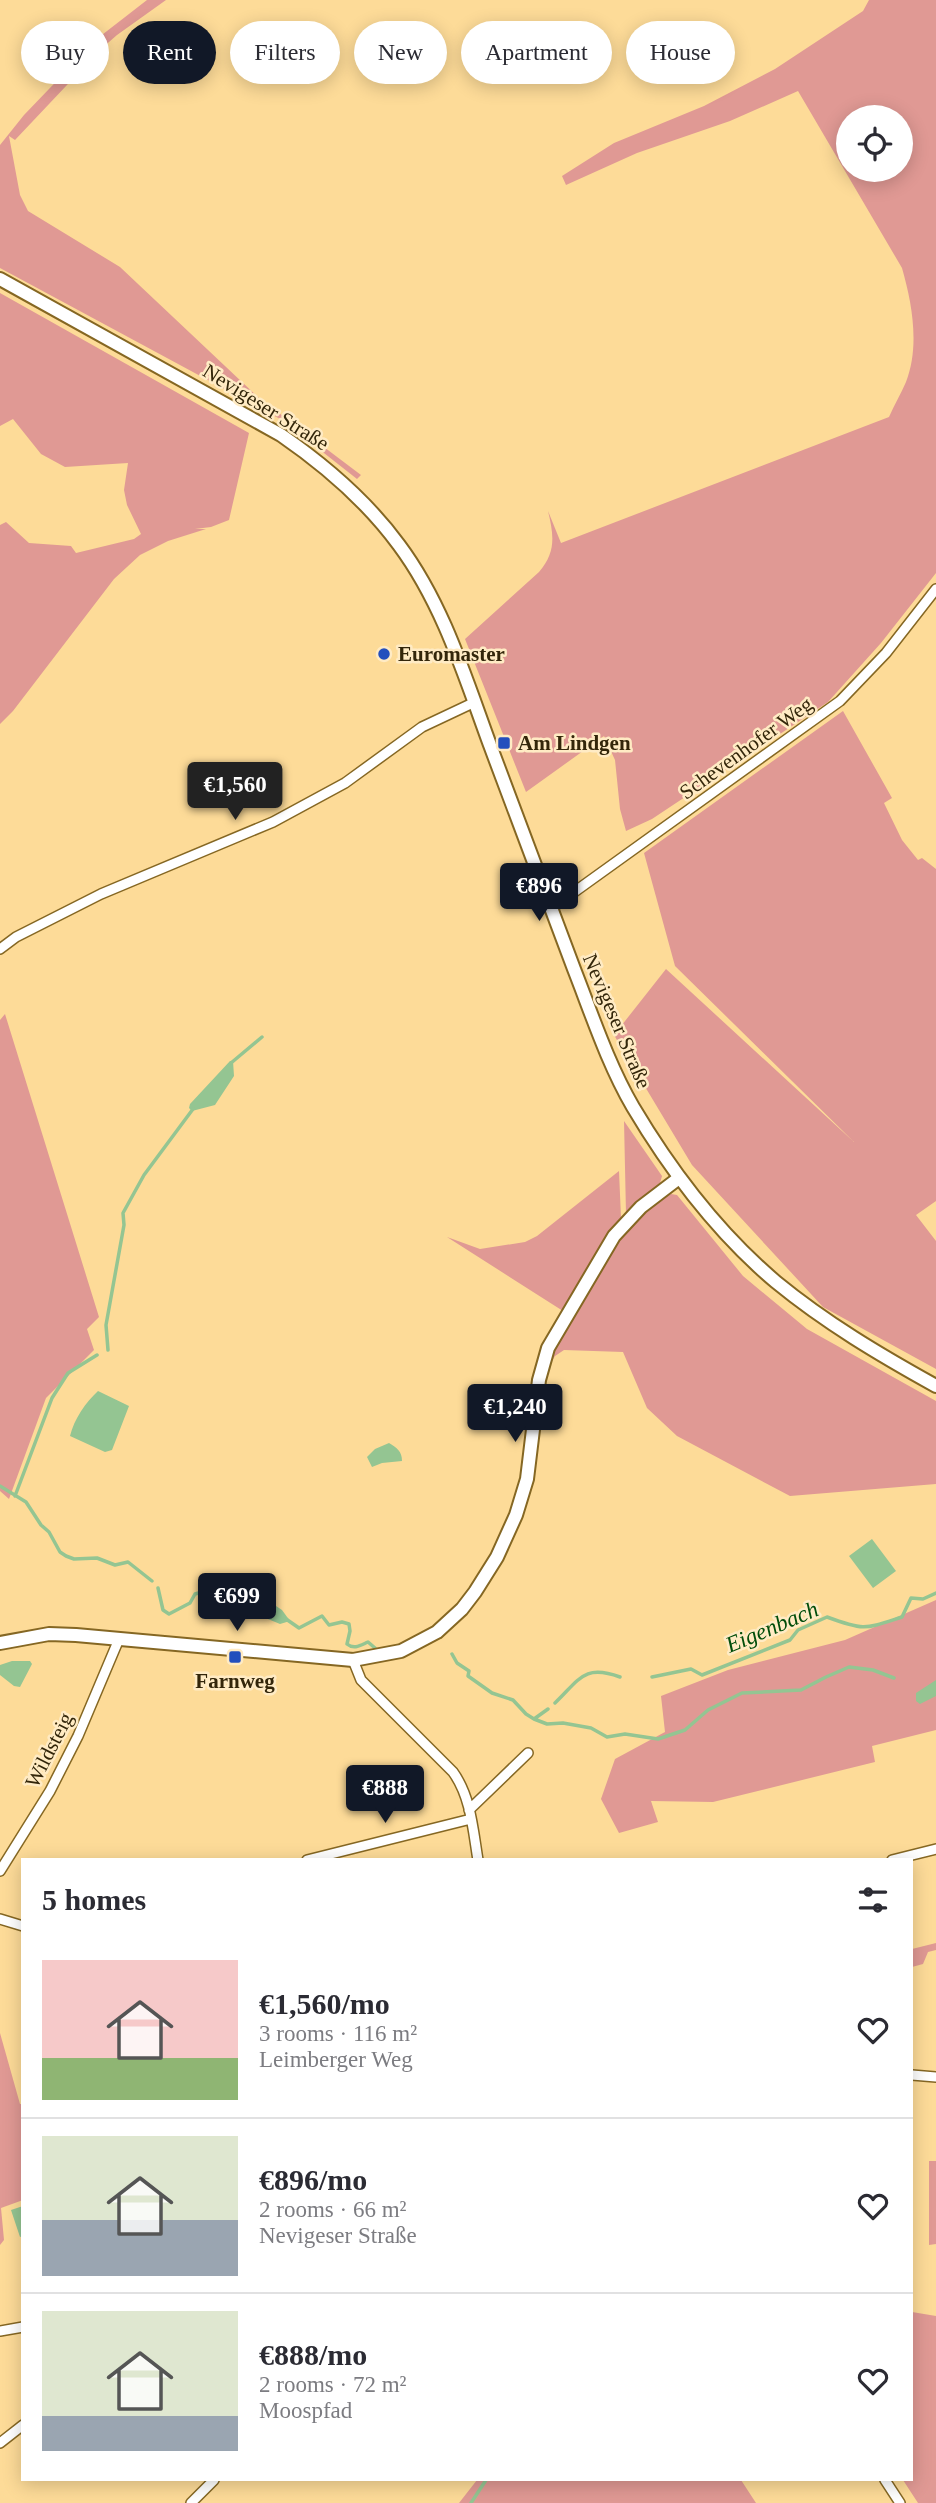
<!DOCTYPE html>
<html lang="en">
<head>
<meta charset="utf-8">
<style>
  :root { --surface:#fff; --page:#f2f2f3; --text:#2b2b33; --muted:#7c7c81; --line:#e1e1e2; --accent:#111827 }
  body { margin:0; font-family:Georgia,serif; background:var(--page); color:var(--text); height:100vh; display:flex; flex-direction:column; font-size:26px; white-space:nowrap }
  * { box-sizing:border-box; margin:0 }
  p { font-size:23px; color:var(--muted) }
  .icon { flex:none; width:38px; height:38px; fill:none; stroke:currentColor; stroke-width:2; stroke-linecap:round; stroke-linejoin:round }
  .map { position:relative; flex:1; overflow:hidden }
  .drawer { position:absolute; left:21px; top:1858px; width:892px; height:623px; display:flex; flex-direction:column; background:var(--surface); border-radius:0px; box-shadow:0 4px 18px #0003 }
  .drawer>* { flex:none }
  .guide { position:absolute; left:21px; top:21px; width:894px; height:63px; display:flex; gap:14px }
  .tools { position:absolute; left:836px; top:105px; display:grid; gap:14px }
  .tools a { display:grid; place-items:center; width:77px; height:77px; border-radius:50%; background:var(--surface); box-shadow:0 4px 18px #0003; font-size:35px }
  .price { position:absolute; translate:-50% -60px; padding:0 16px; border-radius:7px; background:var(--accent); color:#fff; font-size:23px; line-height:46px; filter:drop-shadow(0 2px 4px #0008) }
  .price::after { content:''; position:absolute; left:50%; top:42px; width:21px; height:16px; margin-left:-10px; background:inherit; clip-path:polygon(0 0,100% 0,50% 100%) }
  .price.on { background:#222; color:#fff }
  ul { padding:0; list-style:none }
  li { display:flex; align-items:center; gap:21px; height:175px; padding:0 21px }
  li+li { border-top:2px solid var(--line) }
  li span { display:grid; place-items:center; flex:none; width:196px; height:140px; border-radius:0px; color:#555 }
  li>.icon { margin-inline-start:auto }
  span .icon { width:84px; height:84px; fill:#fffc; stroke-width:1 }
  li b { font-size:30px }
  h2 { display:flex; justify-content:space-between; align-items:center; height:84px; padding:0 21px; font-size:30px }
  .chip { padding:0 24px; border-radius:32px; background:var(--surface); box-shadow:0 4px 18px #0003; font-size:24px; line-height:63px }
  .chip.on { background:var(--accent); color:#fff }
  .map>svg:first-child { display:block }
</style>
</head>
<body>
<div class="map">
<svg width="936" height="2503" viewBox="0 0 936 2503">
  <rect width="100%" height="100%" fill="#fddb98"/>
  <path fill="#e09994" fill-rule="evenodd" d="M147 0H166L117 35 101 49 15 140 9 136 20 195 28 211 120 267 259 398 361 475 357 479 282 420 0 268V145L24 115 98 38Z
    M869 0H936V573L881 643 828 702 652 819 626 831 620 809 615 760 604 736 526 792 465 639 539 572C556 552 554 536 548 511L561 543 889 417C894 405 901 394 906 382 920 346 912 303 902 268L798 91 730 121 637 153 566 185 562 176 614 143 704 106 775 69 863 11ZM849 117H901V170H849Z
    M0 293 249 433 229 520 211 527 195 529H206L168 541 140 555 114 579 13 711 0 724V525L6 522 29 543 71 546 76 553 134 539 141 534 127 505 124 490 128 463 65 467 41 454 13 419 0 426Z
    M843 711 892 798 884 803 902 840 918 860 922 858 936 869V1201L916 1215 936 1241V1369L823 1307 692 1165 614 1035 666 969 854 1142 675 966 644 853Z
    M5 1014 99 1317 87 1329 94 1350 46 1398 9 1499 0 1491V1020Z
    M624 1121 662 1176 660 1183 626 1214Z
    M619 1171 621 1218 602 1244 563 1311 447 1237 480 1249 525 1242 537 1236Z
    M671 1194 677 1195 743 1276 807 1329 936 1401V1484L790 1496 677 1436 647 1408 623 1352 564 1350 555 1356 548 1368 551 1354C581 1302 617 1219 671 1194Z
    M936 1600V1730L872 1746 875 1762 713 1802 651 1801 658 1822 619 1833 601 1799 615 1759 665 1732 661 1696 728 1670 845 1640Z
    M936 1943V1950L928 1952 923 1964 912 1967V1949Z
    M0 2033 20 2104H23V2200L1 2208 4 2240 0 2245Z
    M929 2161H936V2244L929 2245Z
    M912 2312 936 2316V2503H918L903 2480H912Z
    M477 2480H741L756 2503H459Z"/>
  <path fill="#94c592" d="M230 1061H233L234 1076 215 1105 192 1111 189 1108 190 1104Z
    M98 1391 129 1406 112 1450 105 1452 70 1436C74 1419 86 1402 98 1391Z
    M389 1443C397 1448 402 1451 402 1461L382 1463 372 1467 367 1457 375 1449Z
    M872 1539 896 1571 873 1588 849 1556Z
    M261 1596 282 1610 290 1621 280 1624 251 1612 249 1602Z
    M12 1661H30L32 1664 20 1687 14 1686 0 1675V1665Z
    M936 1680V1696L920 1704 916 1701V1693Z
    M23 2206V2236L20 2237 11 2210Z"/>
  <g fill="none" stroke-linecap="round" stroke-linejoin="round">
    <path stroke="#94c592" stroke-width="3.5" d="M231 1063 262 1037
      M108 1350 106 1325 124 1225 123 1213 144 1175 193 1109
      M0 1486 26 1502 41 1525 49 1532 60 1552 66 1556 74 1559 97 1558 115 1565 128 1562 152 1581
      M15 1496 52 1398 68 1373 97 1355
      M158 1588 163 1610 169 1614 190 1603 195 1594 202 1592
      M206 1593 219 1588 251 1602
      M286 1619 299 1628 322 1616 329 1625 342 1622 349 1624 350 1631 347 1644C354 1650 361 1645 368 1642L375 1648
      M452 1654 457 1663 469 1671 468 1676 492 1693 513 1700 526 1714 534 1719 548 1709
      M652 1677 691 1669 702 1675 790 1640 798 1630 827 1617C865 1631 865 1629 902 1617L911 1598 923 1599 936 1593
      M555 1703C580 1679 584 1664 620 1677
      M534 1719 547 1724 563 1723 591 1728 607 1737 625 1734 658 1739 685 1730 708 1710 742 1693 801 1690 826 1677 849 1667 873 1670 894 1678
      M471 2503 486 2480"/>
    <g stroke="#856723" stroke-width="12">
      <path id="minor" d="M552 908 840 701 886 653 936 589
        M0 949 16 937 101 894 273 822 345 783 422 727 475 702
        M353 1660 361 1680 453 1772C471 1797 473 1830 478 1860
        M469 1810 528 1753
        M307 1860 471 1819
        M892 1860 936 1849
        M0 1871 50 1791 78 1736 119 1639
        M0 1919 23 1926
        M912 2075 936 2077
        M0 2331 23 2327
        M0 2443 23 2425
        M885 2480 900 2503
        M191 2503 214 2480"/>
    </g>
    <g stroke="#856723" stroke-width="16">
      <path id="tertiary" d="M0 1643 49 1634 76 1635 353 1660 401 1651 437 1632 462 1609 475 1592 497 1557 516 1515 527 1479 539 1380 548 1348 614 1236 641 1207 679 1178"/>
    </g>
    <g stroke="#856723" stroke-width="16">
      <path id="secondary" d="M0 279 281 435C326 466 366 500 399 545 443 604 465 677 490 745 518 820 546 895 574 969 592 1015 608 1064 633 1107 671 1171 718 1233 776 1282 826 1323 880 1355 936 1386"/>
    </g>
    <use href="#minor" stroke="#fff" stroke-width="9"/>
    <use href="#tertiary" stroke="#fff" stroke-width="12"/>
    <use href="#secondary" stroke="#fff" stroke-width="12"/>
  </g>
  <g fill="#234fbd" stroke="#ffebc4" stroke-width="2.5">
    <circle cx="384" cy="654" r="7"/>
    <rect x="497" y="736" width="14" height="14" rx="3.5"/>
    <rect x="228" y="1650" width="14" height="14" rx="3.5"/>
  </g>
  <g text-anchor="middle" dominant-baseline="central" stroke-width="5" stroke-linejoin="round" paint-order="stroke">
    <g font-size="21" fill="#33260a" stroke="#ffebc4">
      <text transform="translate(266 407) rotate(32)">Nevigeser Straße</text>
      <text transform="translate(746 748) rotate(-36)">Schevenhofer Weg</text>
      <text transform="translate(617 1021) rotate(67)">Nevigeser Straße</text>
      <text transform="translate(49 1750) rotate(-63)">Wildsteig</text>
    </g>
    <g font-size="21" font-weight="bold" fill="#33260a" stroke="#ffebc4" text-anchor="start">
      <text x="398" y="654">Euromaster</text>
      <text x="518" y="743">Am Lindgen</text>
      <text x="235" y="1681" text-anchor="middle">Farnweg</text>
    </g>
    <g font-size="23" font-style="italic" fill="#014d0a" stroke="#ffebc4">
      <text transform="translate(772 1627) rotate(-23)">Eigenbach</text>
    </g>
  </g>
</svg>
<div class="tools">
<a><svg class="icon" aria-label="locate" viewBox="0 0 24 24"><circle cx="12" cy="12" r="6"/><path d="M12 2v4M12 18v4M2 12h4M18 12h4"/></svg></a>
</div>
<b class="price on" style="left:235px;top:822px">€1,560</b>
<b class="price" style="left:539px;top:923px">€896</b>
<b class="price" style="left:515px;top:1444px">€1,240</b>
<b class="price" style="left:237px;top:1633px">€699</b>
<b class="price" style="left:385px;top:1825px">€888</b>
<div class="guide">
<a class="chip">Buy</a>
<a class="chip on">Rent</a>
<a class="chip">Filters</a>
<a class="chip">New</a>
<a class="chip">Apartment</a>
<a class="chip">House</a>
</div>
<section class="drawer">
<h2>5 homes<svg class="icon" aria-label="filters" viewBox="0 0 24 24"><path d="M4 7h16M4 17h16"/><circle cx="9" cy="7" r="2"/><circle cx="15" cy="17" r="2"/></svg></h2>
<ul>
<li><span style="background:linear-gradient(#f6c9c9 70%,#8fb573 0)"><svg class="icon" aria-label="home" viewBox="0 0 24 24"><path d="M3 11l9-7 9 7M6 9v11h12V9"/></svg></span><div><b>€1,560/mo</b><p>3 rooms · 116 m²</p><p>Leimberger Weg</p></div><svg class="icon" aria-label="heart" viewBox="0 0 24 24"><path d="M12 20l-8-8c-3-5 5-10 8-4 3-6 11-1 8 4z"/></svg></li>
<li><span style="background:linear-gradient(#dfe7d0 60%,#9aa5b1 0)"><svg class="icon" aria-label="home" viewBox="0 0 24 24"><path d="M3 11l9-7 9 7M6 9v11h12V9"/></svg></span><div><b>€896/mo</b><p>2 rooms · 66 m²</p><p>Nevigeser Straße</p></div><svg class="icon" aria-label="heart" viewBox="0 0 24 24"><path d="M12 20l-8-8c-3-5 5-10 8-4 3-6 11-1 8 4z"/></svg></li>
<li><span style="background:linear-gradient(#dfe7d0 75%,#9aa5b1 0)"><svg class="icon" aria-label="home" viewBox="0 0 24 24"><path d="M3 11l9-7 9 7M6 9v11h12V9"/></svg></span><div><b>€888/mo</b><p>2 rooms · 72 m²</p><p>Moospfad</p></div><svg class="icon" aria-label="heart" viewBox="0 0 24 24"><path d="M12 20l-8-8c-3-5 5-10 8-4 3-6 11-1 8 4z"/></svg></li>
</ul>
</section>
</div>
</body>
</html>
